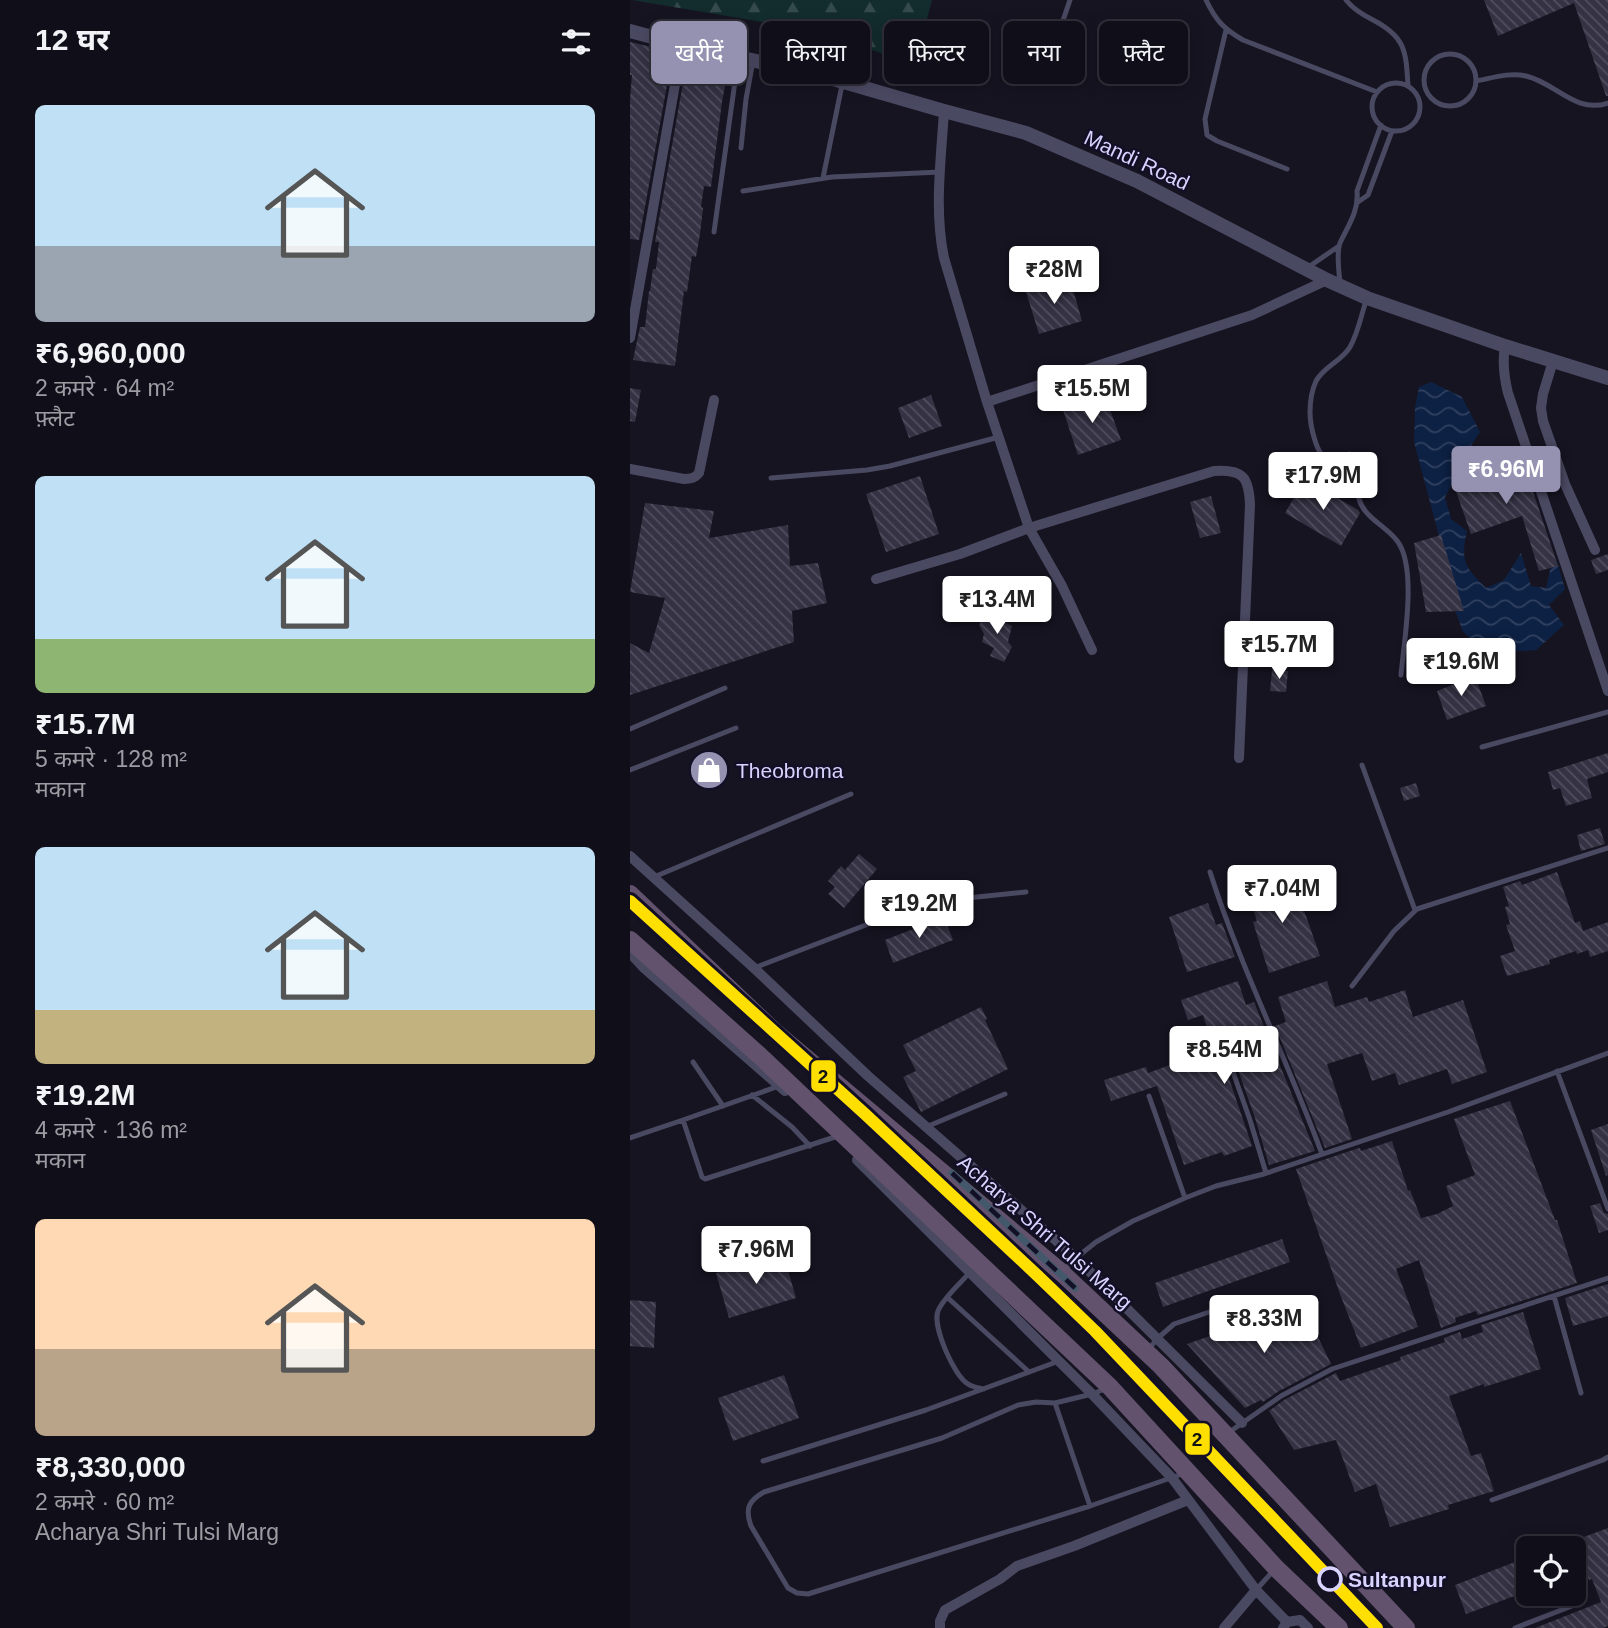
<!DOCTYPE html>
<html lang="hi">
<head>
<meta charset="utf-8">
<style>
  :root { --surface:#100f19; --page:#1e1d26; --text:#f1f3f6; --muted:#9c9ca2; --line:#302f38; --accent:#9591b1 }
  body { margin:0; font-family:Helvetica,"Noto Sans Devanagari",sans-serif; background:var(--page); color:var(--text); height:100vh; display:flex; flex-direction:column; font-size:26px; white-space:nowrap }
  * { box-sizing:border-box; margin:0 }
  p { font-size:23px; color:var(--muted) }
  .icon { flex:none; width:38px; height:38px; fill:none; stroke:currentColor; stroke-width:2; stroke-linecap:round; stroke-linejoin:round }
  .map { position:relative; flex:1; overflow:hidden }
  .side { display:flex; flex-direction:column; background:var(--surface); width:630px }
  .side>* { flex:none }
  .banner { position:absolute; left:21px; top:21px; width:665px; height:63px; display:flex; gap:14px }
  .buttons { position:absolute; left:886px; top:1536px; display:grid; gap:14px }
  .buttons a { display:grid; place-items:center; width:70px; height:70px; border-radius:10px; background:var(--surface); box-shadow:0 4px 18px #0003,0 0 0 2px var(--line); font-size:35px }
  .price { position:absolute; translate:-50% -60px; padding:0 16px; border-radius:7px; background:#fff; color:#222; font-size:23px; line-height:46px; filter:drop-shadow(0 2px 4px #0008) }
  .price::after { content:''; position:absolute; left:50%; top:42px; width:21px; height:16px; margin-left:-10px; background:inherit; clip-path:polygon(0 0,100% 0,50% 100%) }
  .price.selected { background:var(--accent); color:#fff }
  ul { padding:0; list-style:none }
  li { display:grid; align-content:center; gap:14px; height:371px; padding:0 35px }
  li span { display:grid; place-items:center; height:217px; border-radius:10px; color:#555 }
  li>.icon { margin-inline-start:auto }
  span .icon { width:126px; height:126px; fill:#fffc; stroke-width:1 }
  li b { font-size:30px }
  h2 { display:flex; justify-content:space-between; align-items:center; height:84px; padding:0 35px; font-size:30px }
  .chip { padding:0 24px; border-radius:10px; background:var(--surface); box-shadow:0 4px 18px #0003,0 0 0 2px var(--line); font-size:24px; line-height:63px }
  .chip.selected { background:var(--accent); color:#fff }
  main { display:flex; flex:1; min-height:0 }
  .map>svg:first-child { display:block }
</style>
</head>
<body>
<main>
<section class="side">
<h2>12 घर<svg class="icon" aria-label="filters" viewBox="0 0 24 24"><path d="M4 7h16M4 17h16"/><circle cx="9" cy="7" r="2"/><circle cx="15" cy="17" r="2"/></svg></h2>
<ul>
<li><span style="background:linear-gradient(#bfe0f5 65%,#9aa5b1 0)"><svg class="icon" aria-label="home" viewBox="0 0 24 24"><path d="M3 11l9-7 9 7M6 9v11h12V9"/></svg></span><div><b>₹6,960,000</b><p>2 कमरे · 64 m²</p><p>फ़्लैट</p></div></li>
<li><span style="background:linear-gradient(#bfe0f5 75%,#8fb573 0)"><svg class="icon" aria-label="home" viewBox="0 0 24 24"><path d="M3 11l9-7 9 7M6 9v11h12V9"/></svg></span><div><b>₹15.7M</b><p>5 कमरे · 128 m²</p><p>मकान</p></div></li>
<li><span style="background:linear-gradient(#bfe0f5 75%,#c2b280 0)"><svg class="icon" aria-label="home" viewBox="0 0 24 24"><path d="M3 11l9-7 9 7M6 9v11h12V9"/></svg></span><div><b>₹19.2M</b><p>4 कमरे · 136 m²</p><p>मकान</p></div></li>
<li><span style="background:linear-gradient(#ffd9b3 60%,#b9a48a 0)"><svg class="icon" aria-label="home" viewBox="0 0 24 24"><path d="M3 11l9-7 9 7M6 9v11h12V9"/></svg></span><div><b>₹8,330,000</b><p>2 कमरे · 60 m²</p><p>Acharya Shri Tulsi Marg</p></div></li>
</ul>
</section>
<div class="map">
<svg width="978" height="1628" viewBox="0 0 978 1628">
  <defs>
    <pattern id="forest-firs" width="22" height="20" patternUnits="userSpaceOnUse" patternTransform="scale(1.75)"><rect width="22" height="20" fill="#132c2d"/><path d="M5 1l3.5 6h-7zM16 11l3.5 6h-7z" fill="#354a4c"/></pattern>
    <pattern id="water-waves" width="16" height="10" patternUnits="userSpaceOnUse" patternTransform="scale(1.75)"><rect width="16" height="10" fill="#0d2144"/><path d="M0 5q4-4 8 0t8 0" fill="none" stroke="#304060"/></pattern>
    <pattern id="building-back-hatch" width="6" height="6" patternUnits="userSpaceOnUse" patternTransform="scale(1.75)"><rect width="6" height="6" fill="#343243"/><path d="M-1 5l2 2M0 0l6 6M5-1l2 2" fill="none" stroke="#514f5f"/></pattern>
  </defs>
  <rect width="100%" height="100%" fill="#161421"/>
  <path fill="url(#forest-firs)" d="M2 0H302L296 23 281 50 262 57 191 32Z"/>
  <path fill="url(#water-waves)" d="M801 382 832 397 850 432 836 453 821 464 822 484 815 497 821 519 837 531C830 562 835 567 856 588L874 580 891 553 901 586 916 588 921 566 926 558 935 589 919 605 934 625 906 650 878 652 845 643 833 632 825 610 821 581 784 442 785 408 789 387Z"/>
  <path fill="url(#building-back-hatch)" d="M854 0H978V96H976L944 3 868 36Z
    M0 42 43 52 9 240 0 239V100L2 75H0Z
    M57 60 100 65 98 81H96L92 102 81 187 74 186 71 207 73 208 70 234 66 257 62 256 57 292 54 291 45 366 3 360 10 327H15L19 291H20L23 269H26L29 242H25Z
    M440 279 452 321 409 334 396 292Z
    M0 388 11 390 5 422 0 421Z
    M301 395 312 426 279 438 268 408Z
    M475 396 491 440 448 455 433 410Z
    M892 459 928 566 909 571 892 516 841 534 823 483Z
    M290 476 309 534 256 552 236 494Z
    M675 479 728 510 730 513 711 546 655 513Z
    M581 496 591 533 570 538 560 502Z
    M15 503 84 511 79 538 158 525 160 566 188 563 197 603 162 611 164 642 0 695V643L19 653 35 598 0 592Z
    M811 535 834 611 796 612 784 543Z
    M978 554V570L966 574 961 560Z
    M356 613 382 626 378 642 382 647 374 662 360 656 364 648 352 642 354 634 349 625Z
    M642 670 658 671 656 692 640 691Z
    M845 676 856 706 817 720 807 691Z
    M978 753V772L957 779 962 798 936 806 930 788 923 790 918 772Z
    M786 783 790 796 774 801 770 788Z
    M970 828 975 844 951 851 947 835Z
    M229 854 247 869 214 908 198 894 205 887 198 881 211 866 215 870Z
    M927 872 945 923 950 921 953 931 978 922V951L960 957 958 950 947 954 946 951 919 960 920 964 877 976 870 956 885 951 876 925 880 924 875 907 879 906 873 887 890 881 892 885Z
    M662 876 690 956 639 973 623 922 627 921 617 891Z
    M578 903 586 925 592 923 605 957 557 972 539 917Z
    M314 917 323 940 263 963 255 940Z
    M608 981 616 1005 624 1002 685 1151 639 1165 625 1118 598 1042 596 1040 592 1039 589 1041 588 1046 622 1146 594 1156 592 1152 554 1165 527 1086 481 1101 474 1080 516 1067 518 1073 562 1057 561 1054 583 1046 573 1015 558 1020 551 1000Z
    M697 981 705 1007 737 997 739 1002 775 990 783 1017 833 1000 857 1072 822 1084 817 1069 769 1085 765 1073 742 1081 732 1053 697 1064 722 1139 695 1148 645 1026 656 1022 648 997Z
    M351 1007 357 1019 355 1020 378 1069 291 1112 273 1077 286 1071 273 1045Z
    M880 1101 925 1220H927L947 1283 848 1315 846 1311 825 1318 826 1322 811 1328 789 1260 766 1269 788 1327 731 1348 710 1294 666 1169 726 1149 730 1148 731 1151 762 1141 778 1191 780 1190 791 1218 807 1214 823 1206 816 1186 845 1175 824 1119Z
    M978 1124V1175L976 1176 961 1130Z
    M970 1203 974 1213 978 1214V1230L969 1233 960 1206Z
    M652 1239 660 1262 533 1307 525 1283Z
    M153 1253 166 1298 99 1318 86 1273Z
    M978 1284V1316L943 1326 935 1298Z
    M0 1300 26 1302 24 1348 0 1346Z
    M672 1304 701 1364 649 1391 633 1402 631 1400 615 1408 557 1344Z
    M893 1312 911 1369 854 1387V1384L819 1396 841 1456 851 1453 864 1491 818 1505 819 1509 760 1527 746 1484 725 1492 706 1440 664 1450 639 1411 654 1400 704 1374 706 1373 710 1381 771 1360 770 1357 815 1342 814 1338 830 1332 832 1339 853 1332 851 1325Z
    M154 1375 169 1418 103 1441 88 1398Z
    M978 1528V1626L973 1628H905L971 1602 962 1579 959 1580 955 1570 943 1574V1541Z
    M898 1557V1591L836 1614 825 1585Z"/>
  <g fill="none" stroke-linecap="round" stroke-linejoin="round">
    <path stroke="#4a4962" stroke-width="5" d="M576 0C586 21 594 29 613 40L747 92
      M716 0C723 9 733 15 743 20 776 37 776 52 778 86
      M596 30 575 119 577 135 587 141 657 169
      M794 80a26 26 0 1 1 52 0a26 26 0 1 1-52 0Z
      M414 76 440 0
      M846 81C862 78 880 72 896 76 926 83 945 114 978 103
      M742 107a24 24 0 1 1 48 0a24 24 0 1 1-48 0Z
      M111 148 116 99 123 61
      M193 178 212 85
      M113 191 202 177 310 172
      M728 202 738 195 762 131
      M84 232 108 60
      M677 268 709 246
      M710 283C709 271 706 254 710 243 718 226 729 211 727 191L751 125
      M736 301C731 316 728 333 720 347 712 361 694 366 686 381 682 390 680 402 680 412 680 423 686 459 700 460 706 460 714 455 720 454 736 464 725 484 729 499 734 518 758 527 768 542 787 569 774 642 771 675
      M141 478 237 470 260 466 369 437
      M0 729 95 688
      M852 747 978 712
      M732 765 785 910
      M0 770 106 728
      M580 872C611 969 657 1059 692 1154
      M24 877 221 794
      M124 968 280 908 318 900 396 892
      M722 986 764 931 787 909 978 848
      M593 1044 620 1120 636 1173
      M63 1062 93 1106
      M927 1071 978 1209
      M122 1095 162 1127 180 1146
      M519 1096 555 1198
      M53 1120 149 1086
      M296 1127 375 1094
      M0 1138 53 1120 72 1177 75 1179 205 1137
      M435 1269 446 1258 466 1242 503 1221 555 1198 586 1186 634 1174 818 1112 978 1053
      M340 1272C331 1283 313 1298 308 1311 302 1326 324 1376 338 1384 342 1387 349 1388 354 1389
      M924 1296 951 1393
      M318 1298 399 1372
      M517 1351 528 1338 544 1324 588 1309
      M475 1389 462 1394 425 1403 406 1402 388 1405 312 1438 134 1492C118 1501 115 1509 121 1526L158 1588 167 1593 178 1594 460 1506 555 1473
      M425 1403 460 1506
      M598 1433 651 1396 702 1369 978 1278
      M133 1461 296 1410 429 1361
      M862 1500 973 1460 978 1457
      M626 1590 644 1570
      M885 1628 947 1604"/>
    <path stroke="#4a4962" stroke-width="10" d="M314 111C311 160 304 210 314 258L357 402 399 528 432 586 462 650
      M0 338 52 45
      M875 346C872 363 874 377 878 393L978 691
      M923 361 913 394 911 408 913 421 935 484 965 550
      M357 402 622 315 697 280
      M0 469 54 479C61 479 65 478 69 473L84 400
      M246 579 330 554 399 528 584 471C613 469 619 477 620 505L609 758
      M0 856 124 968 238 1076 446 1258 612 1423
      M0 953 14 968 155 1091
      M227 1160 462 1394 542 1478 626 1590 657 1622 653 1628
      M657 1622 670 1620 678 1628
      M310 1628V1621L315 1610 370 1579 387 1566 444 1546 558 1500
      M594 1628 626 1590"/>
    <path stroke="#4a4962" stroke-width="14" d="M0 31 52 45 186 74 314 111 396 133 507 181 697 280 737 298 875 346 978 378"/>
    <path stroke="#62526e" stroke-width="18" d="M0 894 146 1033 432 1273 531 1366 776 1628
      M0 940 129 1055 480 1387 646 1568 709 1628"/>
    <g stroke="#43596b" stroke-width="7">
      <path id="rail" d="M322 1173 445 1288"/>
    </g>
    <use href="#rail" stroke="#130f26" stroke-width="4.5" stroke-dasharray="13" stroke-linecap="butt"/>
    <g stroke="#130f26" stroke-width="18">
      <path id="metro-1" d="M0 901 235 1114 408 1276 465 1331 747 1628"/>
    </g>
    <use href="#metro-1" stroke="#ffdf00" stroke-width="12"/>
  </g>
  <defs>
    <g id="shop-disc" transform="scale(2.0125)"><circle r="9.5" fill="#9591b1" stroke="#130f26"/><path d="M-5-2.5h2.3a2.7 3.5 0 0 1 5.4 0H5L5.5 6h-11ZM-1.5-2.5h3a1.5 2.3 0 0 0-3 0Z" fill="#fff"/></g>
  </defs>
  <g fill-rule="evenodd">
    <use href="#shop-disc" x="79" y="770"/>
  </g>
  <circle fill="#130f26" stroke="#d9d4ff" stroke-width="3.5" cx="700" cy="1579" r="11"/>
  <g text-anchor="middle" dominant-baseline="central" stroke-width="5" stroke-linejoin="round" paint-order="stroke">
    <g font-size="21" fill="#d9d4ff" stroke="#130f26">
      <text transform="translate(507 160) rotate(25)">Mandi Road</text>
      <text transform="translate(415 1232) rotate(41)">Acharya Shri Tulsi Marg</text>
    </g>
    <g font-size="21" fill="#d9d4ff" stroke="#130f26" text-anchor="start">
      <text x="106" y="770">Theobroma</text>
    </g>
    <g font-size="21" font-weight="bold" fill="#d9d4ff" stroke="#130f26" text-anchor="start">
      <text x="718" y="1579">Sultanpur</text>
    </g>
  </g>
  <g stroke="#130f26" stroke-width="2.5">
    <rect x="180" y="1059" width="27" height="34" rx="7" fill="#ffdf00"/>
    <rect x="554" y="1422" width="27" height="34" rx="7" fill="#ffdf00"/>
  </g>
  <g font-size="19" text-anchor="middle" font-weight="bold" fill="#111">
    <text x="193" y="1083">2</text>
    <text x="567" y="1446">2</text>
  </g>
</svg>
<div class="buttons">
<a><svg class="icon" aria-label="locate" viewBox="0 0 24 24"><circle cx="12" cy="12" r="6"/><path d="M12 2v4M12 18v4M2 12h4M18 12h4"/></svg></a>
</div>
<b class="price" style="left:424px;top:306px">₹28M</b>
<b class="price" style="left:462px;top:425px">₹15.5M</b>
<b class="price selected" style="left:876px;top:506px">₹6.96M</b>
<b class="price" style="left:693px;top:512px">₹17.9M</b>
<b class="price" style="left:367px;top:636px">₹13.4M</b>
<b class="price" style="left:649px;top:681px">₹15.7M</b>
<b class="price" style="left:831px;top:698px">₹19.6M</b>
<b class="price" style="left:652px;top:925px">₹7.04M</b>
<b class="price" style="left:289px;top:940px">₹19.2M</b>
<b class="price" style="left:594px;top:1086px">₹8.54M</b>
<b class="price" style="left:126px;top:1286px">₹7.96M</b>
<b class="price" style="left:634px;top:1355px">₹8.33M</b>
<div class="banner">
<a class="chip selected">खरीदें</a>
<a class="chip">किराया</a>
<a class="chip">फ़िल्टर</a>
<a class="chip">नया</a>
<a class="chip">फ़्लैट</a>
</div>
</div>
</main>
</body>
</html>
